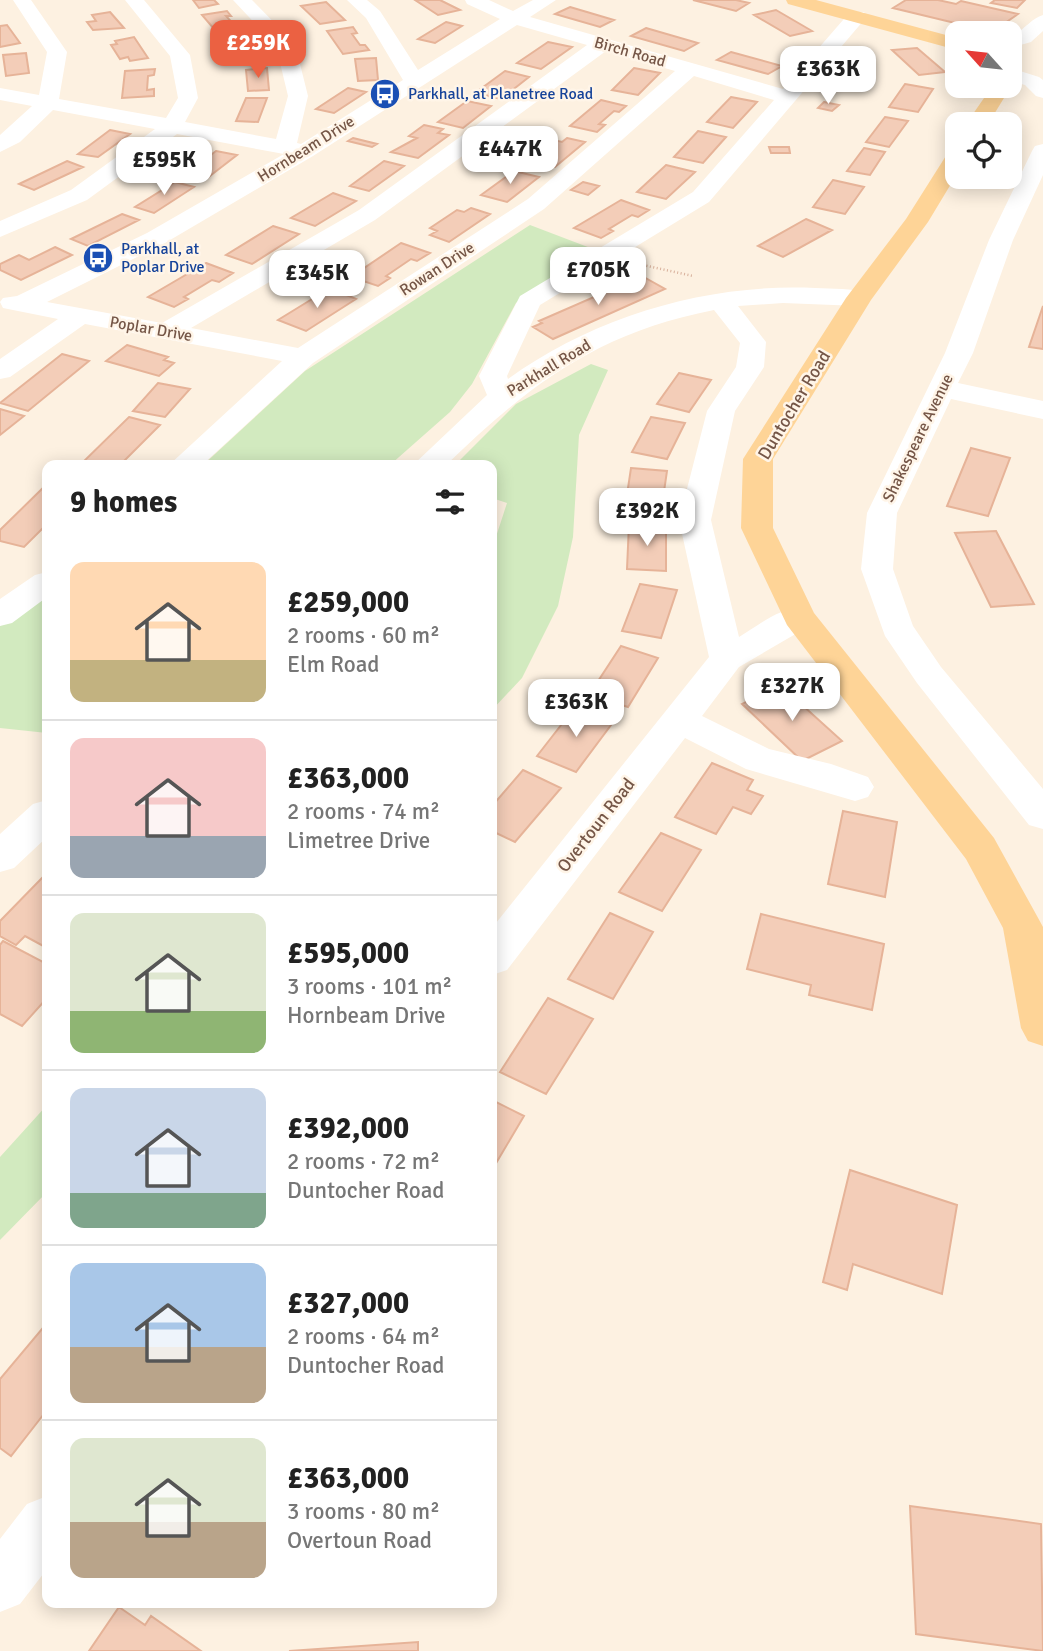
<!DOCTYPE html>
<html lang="en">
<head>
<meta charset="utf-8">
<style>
  :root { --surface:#fff; --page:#f2f2f2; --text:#222; --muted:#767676; --line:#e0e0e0; --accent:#eb6142 }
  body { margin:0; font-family:Signika,sans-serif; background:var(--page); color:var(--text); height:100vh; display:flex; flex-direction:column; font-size:26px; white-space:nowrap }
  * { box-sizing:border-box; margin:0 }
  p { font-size:23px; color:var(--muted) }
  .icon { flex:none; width:38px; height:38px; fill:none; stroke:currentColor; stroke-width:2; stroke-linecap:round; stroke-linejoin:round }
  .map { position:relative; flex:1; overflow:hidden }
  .side { position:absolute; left:42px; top:460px; width:455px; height:1148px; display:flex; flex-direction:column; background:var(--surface); border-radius:14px; box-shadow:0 4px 18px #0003 }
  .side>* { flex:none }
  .needle { width:46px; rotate:297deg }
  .buttons { position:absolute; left:945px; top:21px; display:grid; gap:14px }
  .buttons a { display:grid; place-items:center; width:77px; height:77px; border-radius:14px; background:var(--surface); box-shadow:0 4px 18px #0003; font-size:35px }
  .price { position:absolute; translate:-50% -60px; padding:0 16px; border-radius:14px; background:#fff; color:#222; font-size:23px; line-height:46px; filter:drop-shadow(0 2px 4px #0008) }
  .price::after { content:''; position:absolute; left:50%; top:42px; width:21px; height:16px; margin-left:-10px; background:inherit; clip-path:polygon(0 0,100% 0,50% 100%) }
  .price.current { background:var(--accent); color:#fff }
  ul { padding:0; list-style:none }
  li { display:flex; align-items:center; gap:21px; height:175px; padding:0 28px }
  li+li { border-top:2px solid var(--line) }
  li span { display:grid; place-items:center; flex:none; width:196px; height:140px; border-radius:14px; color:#555 }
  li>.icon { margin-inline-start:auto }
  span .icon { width:84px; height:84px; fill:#fffc; stroke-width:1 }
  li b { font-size:30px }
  h2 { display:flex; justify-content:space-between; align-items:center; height:84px; padding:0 28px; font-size:30px }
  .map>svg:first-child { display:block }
</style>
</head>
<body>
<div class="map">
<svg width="1043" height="1651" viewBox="0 0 1043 1651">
  <rect width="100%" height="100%" fill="#fdf1e1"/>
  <path fill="#d2eabf" d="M530 225 593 249 516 303 472 384 450 412 390 465 202 466 305 371Z
    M591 364 608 370 579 435 573 537 558 606 522 678 492 710V549L507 503 492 498V466L455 465 516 404Z
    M47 590V733L0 728V626Z
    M47 1105V1192L0 1240V1157Z"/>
  <path fill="#f3cdb8" stroke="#e6b398" stroke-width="2" d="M193 0H214L218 4 199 8Z
    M415 0H440L460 10 438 15Z
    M693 0H736L749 3 736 11Z
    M906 0H938L956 4 961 1 1018 14 992 32 893 8Z
    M995 0H1025L1017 8 991 3Z
    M326 2 345 20 320 24 301 6Z
    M570 7 614 20 600 27 555 14Z
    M776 10 812 31 790 36 754 15Z
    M227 11 231 16H226L236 27 241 26 246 32 220 36 202 15Z
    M110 12 124 28 93 30 87 22 96 21 92 15Z
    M446 22 462 26 435 43 418 39Z
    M7 25 20 43 0 47V26Z
    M353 27 357 33 352 34 360 45H365L369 50 343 54 327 31Z
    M646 28 698 43 684 51 631 36Z
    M134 37 148 58 130 61 128 57 120 59 111 45 117 44 115 41Z
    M253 39 266 60 239 64 227 42Z
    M548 42 572 47 541 69 517 63Z
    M917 48 945 72 919 75 892 50Z
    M731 52 782 66 768 74 717 60Z
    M26 53 29 73 6 76 3 55Z
    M376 58 378 80 358 81 355 59Z
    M267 68 269 90 248 91 246 70Z
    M634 68 660 73 638 95 612 90Z
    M155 69 154 75 148 76 147 90 154 89V96L122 98 125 71Z
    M505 71 529 77 501 99 475 93Z
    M905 84 933 89 918 112 889 107Z
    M348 88 366 92 334 113 316 109Z
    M731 97 757 102 733 128 707 122Z
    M246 98H267L258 122 236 121Z
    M601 100 626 106 619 112 614 111 599 124 605 125 597 132 570 126Z
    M467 101 491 106 463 128 438 122Z
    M824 102 839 105 832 111 818 108Z
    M885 117 908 121 889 147 866 142Z
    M424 125 443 129 438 133 449 135 418 158 391 152 417 138 409 136Z
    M110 130 130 134 98 157 78 154Z
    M698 131 726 137 703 163 674 157Z
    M353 138 377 144 372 147 348 141Z
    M567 138 585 142 555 167 535 162 540 158 534 156 554 140 562 142Z
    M769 147H789L790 153H771Z
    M864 148 885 152 870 175 847 171Z
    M216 151 237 155 206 179 185 175Z
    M67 161 83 167 34 190 19 184Z
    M384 161 404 166 369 191 350 186Z
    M666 165 695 172 666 199 637 192Z
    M514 171 539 177 507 202 481 195Z
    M833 180 864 187 845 214 813 207Z
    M175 182 194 187 154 213 135 207Z
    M583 182 599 186 588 195 571 190Z
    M333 193 356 201 315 226 291 218Z
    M621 200 649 210 638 217 632 215 609 229 613 231 601 238 574 228Z
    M471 208 490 214 449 242 430 235 437 231 430 228 457 210 464 212Z
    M122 214 139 220 88 246 71 239Z
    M806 219 832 230 783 257 758 246Z
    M273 226 299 234 252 264 226 255Z
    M401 243 430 253 417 261 411 259 386 276 390 278 378 286 351 277Z
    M55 247 72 255 21 280 0 270V264L19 255 29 260Z
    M206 263 233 273 219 282 212 280 184 297 188 299 174 307 148 297Z
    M642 276 665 289 553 339 533 327 542 323 539 321Z
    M330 288 356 299 306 331 278 320Z
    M1043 306V349L1029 347Z
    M127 345 168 357 164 360 174 363 159 376 106 361Z
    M62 354 89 361 28 411 0 403Z
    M679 373 711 380 689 412 657 404Z
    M158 383 190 389 165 417 133 411Z
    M0 409 24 416 0 435Z
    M129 417 160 425 119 466H79Z
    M651 417 685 423 667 459 632 452Z
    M971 448 1010 458 988 516 947 506Z
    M631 468 667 471 661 512 625 508Z
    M47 484V524L24 547 0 541V530Z
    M629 524 666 526V571L627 569Z
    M996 531 1034 604 991 607 955 533Z
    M640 584 677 590 661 638 622 631Z
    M621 646 658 658 628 707 589 695Z
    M780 685 842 741 802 761 742 704Z
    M576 706 614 721 576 772 537 756Z
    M712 763 753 780 747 790 763 796 751 814 733 807 716 834 675 817Z
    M523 770 561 788 515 842 492 831V806Z
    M843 811 897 822 885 897 828 884Z
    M661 833 701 850 662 911 619 892Z
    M42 878 47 880V948L25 936 16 945 0 936V921Z
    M610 913 653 932 613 999 568 979Z
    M761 914 884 944 872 1010 809 995 811 985 747 969Z
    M3 941 47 964V998L22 1026 0 1014V945Z
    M548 998 593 1019 546 1094 500 1072Z
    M492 1100 524 1116 492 1170Z
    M850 1170 957 1205 942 1294 853 1264 847 1290 823 1282Z
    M47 1323V1410L11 1456 0 1448V1379Z
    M910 1506 1041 1524 1043 1651 916 1634Z
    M119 1607 145 1625 151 1616 201 1651H89Z
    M418 1642V1651H289Z"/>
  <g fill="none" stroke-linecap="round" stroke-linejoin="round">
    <path stroke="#d8b09b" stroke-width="2.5" stroke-dasharray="1 2.5" stroke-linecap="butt" d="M643 265 693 276"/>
    <path fill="#fff" fill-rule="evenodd" d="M13 0H31L67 52 59 99 166 118 178 98 170 56 125 0H144L190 55 198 98 185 122 276 139 288 96 276 46 233 0H252L295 44 308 96 297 143 301 144 403 80 366 18 347 0H367L380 11 418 70 500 19 467 4 465 0H489L513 11 533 0H556L530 17 783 89 850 12H864L866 16 864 20 709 202 540 305 507 376 508 379C595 316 708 283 815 288 833 289 851 288 868 293L872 298 868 303 859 306 783 303 738 306 766 342 764 367 735 411 711 520 739 637C760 625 785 602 811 609L816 617 811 625 739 667 702 716 769 749 831 764 868 777 874 787 868 797 855 801 746 769 685 738 507 970 492 975V928L709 657 679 520 707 411 736 367 740 343 714 310C596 333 529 385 445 466H412L487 395 479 376 520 296 693 192 774 100 694 76 544 209 313 363 201 466H168L282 361 85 324 10 377 0 379V359L58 319 3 308 0 302 3 298 17 296 147 233 284 154 177 134 87 200 0 237V221L71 190 155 129 53 110 20 142 0 152V135L32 106 0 100V88L39 95 47 52ZM517 25 587 45 359 210 162 323 47 302 165 243 313 156ZM606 51 675 71 528 199 298 348 191 328 375 220Z
      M1043 15V31L1031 42 1010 48V36C1023 32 1030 19 1043 15Z
      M1010 68 1039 77 1043 80V98L1036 96 1025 85 1010 81Z
      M1043 144V175L1013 240 973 353 958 383 1043 401V419L951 399 897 513 893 569 913 626 941 667 1043 789V829L1029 825 917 683 885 636 861 569 867 513 945 353 989 240 1032 151 1035 146Z
      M47 572V597L12 623 0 626V599L35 575Z
      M47 800V837L14 868 0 872V834L33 804Z
      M47 1496V1569L20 1604 0 1612V1539L27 1504Z"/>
    <path fill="#fed497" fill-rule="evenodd" d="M786 0H816L957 38V50L788 4Z
      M983 86H1003L1004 98 988 124H966L984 98Z
      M957 149V174L928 222 871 300 773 459V528L814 613 994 838 1037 916 1043 927V1046L1028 1041 1021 1028 1003 928 966 859 787 625 741 528 743 459 846 298 906 219 949 151Z"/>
  </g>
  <defs>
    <g id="bus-disc" transform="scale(1.575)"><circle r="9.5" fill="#1a4fb4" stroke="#fff5e8"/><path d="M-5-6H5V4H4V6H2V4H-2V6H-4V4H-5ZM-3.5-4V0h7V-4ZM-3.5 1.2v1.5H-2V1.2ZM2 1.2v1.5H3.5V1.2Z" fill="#fff"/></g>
  </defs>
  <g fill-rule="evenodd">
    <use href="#bus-disc" x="385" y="94"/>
    <use href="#bus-disc" x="98" y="258"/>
  </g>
  <g text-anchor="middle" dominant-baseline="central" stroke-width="5" stroke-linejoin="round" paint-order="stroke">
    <g font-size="16" fill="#755647" stroke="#fff5e8">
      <text transform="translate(630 52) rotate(16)">Birch Road</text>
      <text transform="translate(306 149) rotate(-32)">Hornbeam Drive</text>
      <text transform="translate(437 269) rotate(-33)">Rowan Drive</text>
      <text transform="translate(151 329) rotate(10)">Poplar Drive</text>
      <text transform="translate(549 368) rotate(-31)">Parkhall Road</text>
      <text transform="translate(918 438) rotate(-64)">Shakespeare Avenue</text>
    </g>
    <g font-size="16" fill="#164399" stroke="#fff5e8" text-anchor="start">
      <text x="408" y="94">Parkhall, at Planetree Road</text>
      <text x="121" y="249">Parkhall, at<tspan x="121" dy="18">Poplar Drive</tspan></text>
    </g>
    <g font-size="18" fill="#755647" stroke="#fff5e8">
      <text transform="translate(794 405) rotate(-59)">Duntocher Road</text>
      <text transform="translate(596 825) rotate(-52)">Overtoun Road</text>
    </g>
  </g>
</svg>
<div class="buttons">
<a><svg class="needle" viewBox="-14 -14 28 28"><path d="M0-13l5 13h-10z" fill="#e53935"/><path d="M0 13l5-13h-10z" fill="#767676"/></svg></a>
<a><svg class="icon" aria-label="locate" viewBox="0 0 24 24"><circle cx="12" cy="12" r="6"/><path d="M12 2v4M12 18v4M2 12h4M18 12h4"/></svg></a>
</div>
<b class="price current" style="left:258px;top:80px">£259K</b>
<b class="price" style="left:828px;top:106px">£363K</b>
<b class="price" style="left:510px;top:186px">£447K</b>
<b class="price" style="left:164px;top:197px">£595K</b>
<b class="price" style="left:598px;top:307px">£705K</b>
<b class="price" style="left:317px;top:310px">£345K</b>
<b class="price" style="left:647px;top:548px">£392K</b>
<b class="price" style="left:792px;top:723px">£327K</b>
<b class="price" style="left:576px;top:739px">£363K</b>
<section class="side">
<h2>9 homes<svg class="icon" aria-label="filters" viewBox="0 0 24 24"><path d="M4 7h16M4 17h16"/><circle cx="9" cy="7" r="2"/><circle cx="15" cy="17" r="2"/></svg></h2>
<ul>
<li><span style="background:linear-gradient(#ffd9b3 70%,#c2b280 0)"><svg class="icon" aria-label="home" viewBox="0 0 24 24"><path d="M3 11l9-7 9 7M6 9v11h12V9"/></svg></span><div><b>£259,000</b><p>2 rooms · 60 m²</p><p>Elm Road</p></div></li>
<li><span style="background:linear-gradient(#f6c9c9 70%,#9aa5b1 0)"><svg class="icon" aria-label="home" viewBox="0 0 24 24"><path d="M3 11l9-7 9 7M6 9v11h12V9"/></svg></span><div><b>£363,000</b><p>2 rooms · 74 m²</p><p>Limetree Drive</p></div></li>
<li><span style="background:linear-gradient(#dfe7d0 70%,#8fb573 0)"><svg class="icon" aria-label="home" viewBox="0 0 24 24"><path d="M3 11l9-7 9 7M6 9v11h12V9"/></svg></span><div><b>£595,000</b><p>3 rooms · 101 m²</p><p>Hornbeam Drive</p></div></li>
<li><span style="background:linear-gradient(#c9d6e8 75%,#7fa58c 0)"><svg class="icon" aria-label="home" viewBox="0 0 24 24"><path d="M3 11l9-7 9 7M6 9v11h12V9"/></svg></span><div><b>£392,000</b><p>2 rooms · 72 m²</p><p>Duntocher Road</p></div></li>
<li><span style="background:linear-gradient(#a9c7e8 60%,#b9a48a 0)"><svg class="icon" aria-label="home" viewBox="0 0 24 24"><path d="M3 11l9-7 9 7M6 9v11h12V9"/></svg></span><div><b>£327,000</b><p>2 rooms · 64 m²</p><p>Duntocher Road</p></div></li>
<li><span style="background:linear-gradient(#dfe7d0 60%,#b9a48a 0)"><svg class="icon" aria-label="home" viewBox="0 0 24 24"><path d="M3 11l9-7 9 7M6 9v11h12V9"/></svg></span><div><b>£363,000</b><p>3 rooms · 80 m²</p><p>Overtoun Road</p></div></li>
</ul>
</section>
</div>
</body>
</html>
